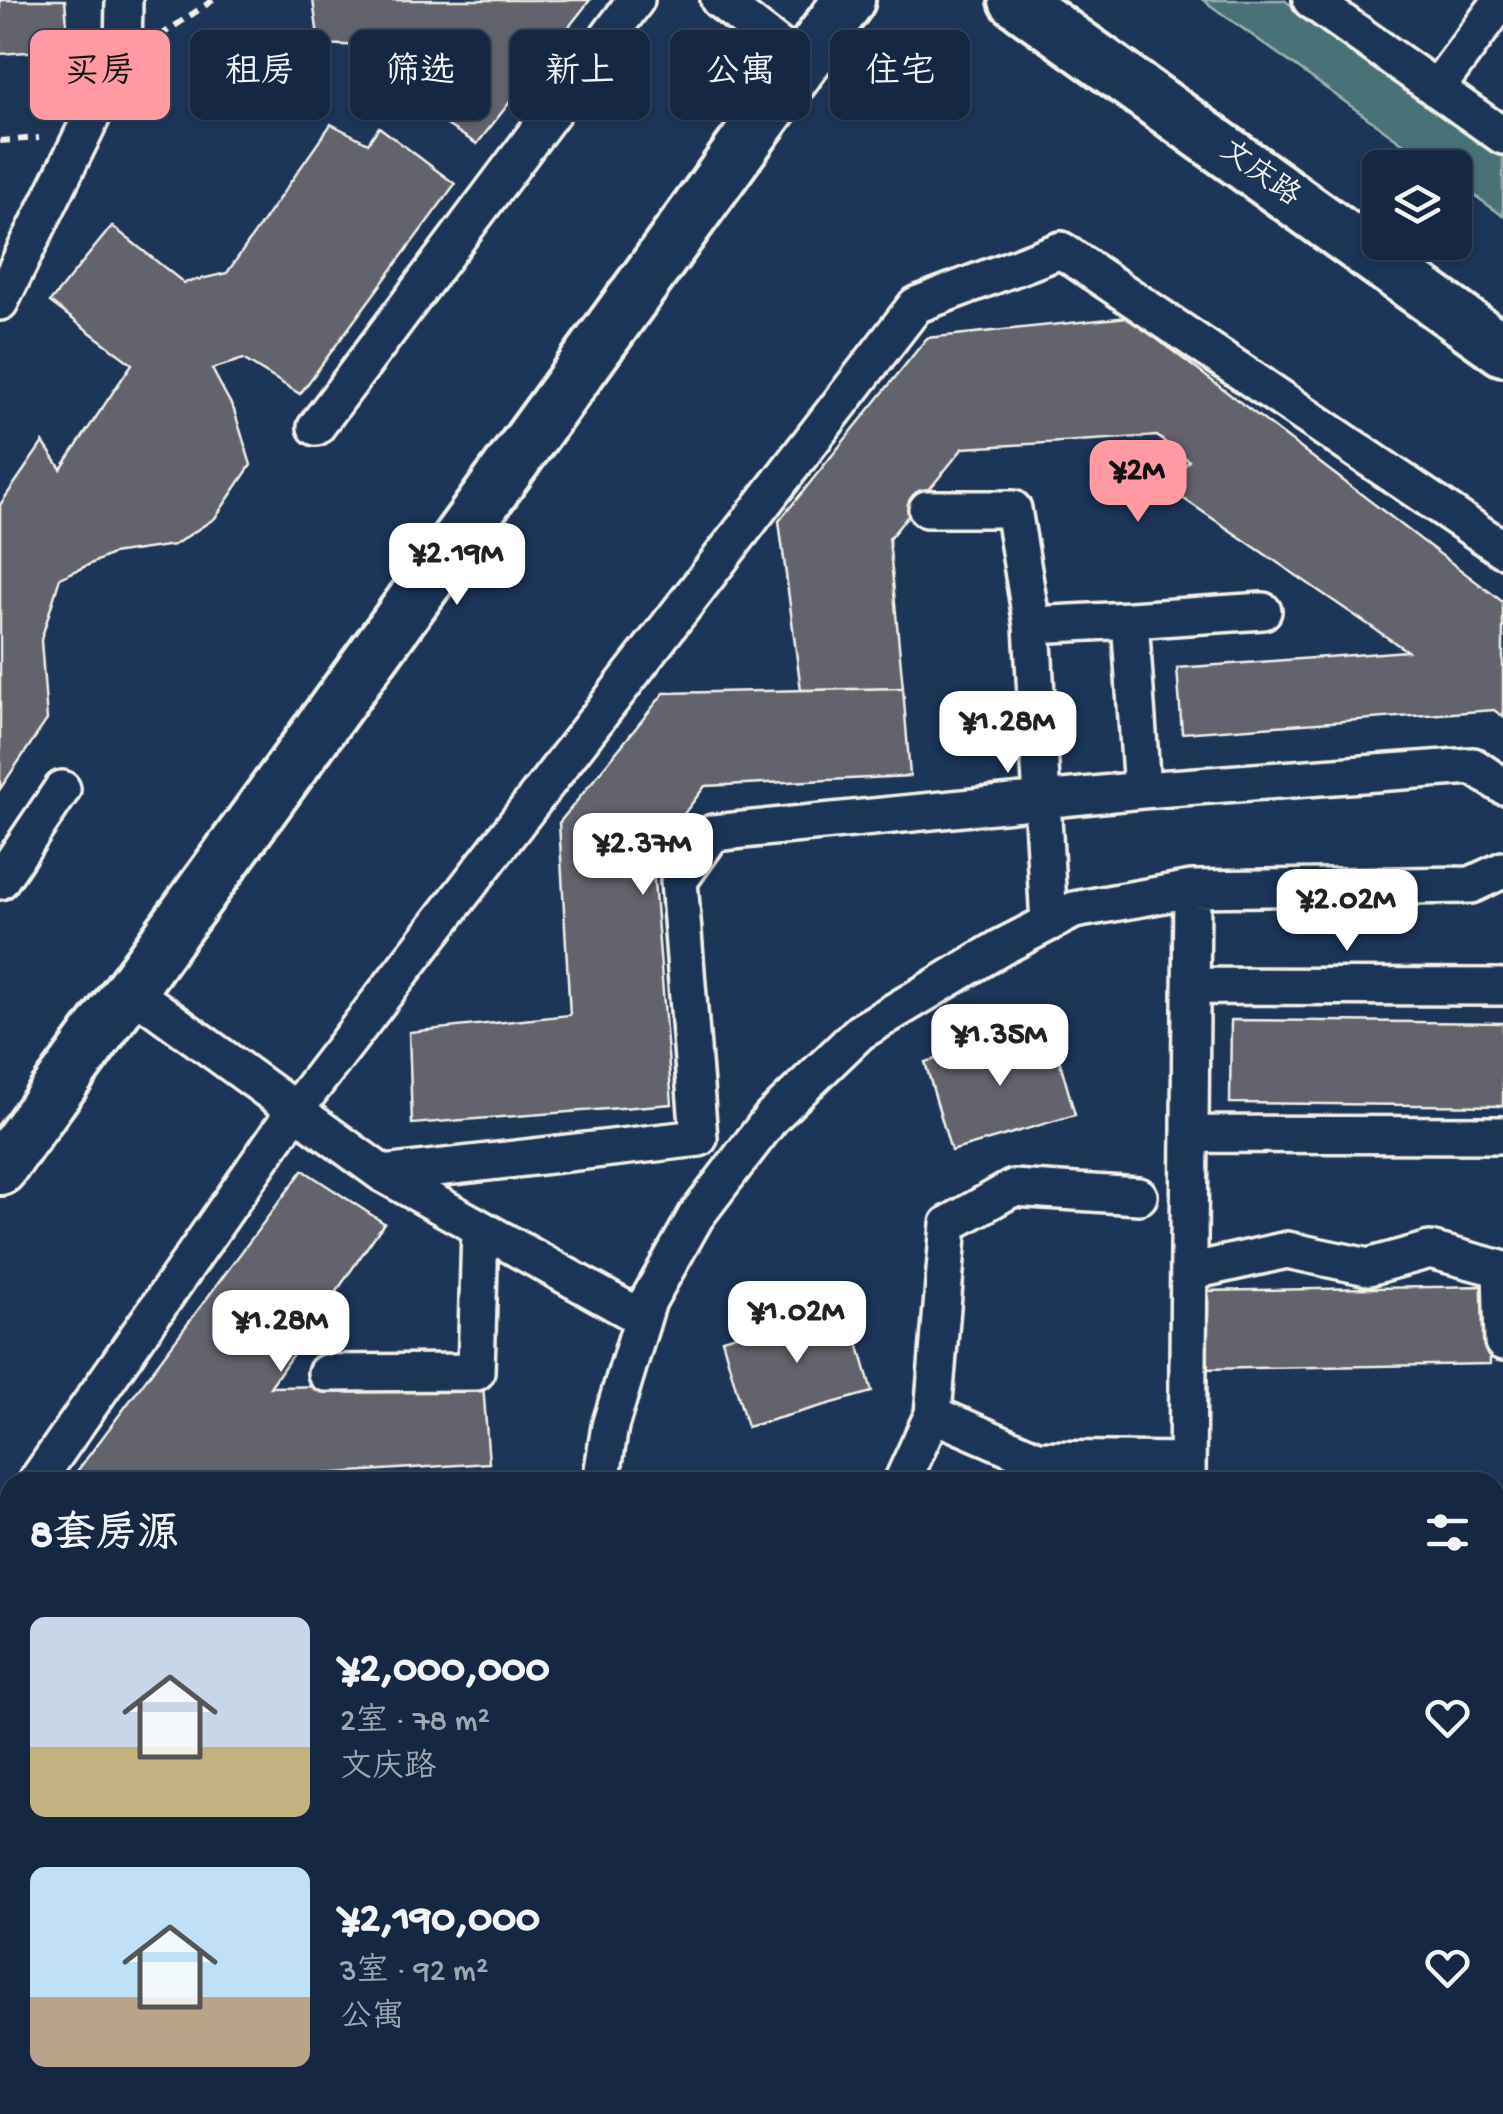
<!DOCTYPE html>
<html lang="zh">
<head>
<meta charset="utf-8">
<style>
  :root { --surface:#162841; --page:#1f3048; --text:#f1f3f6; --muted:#9ea6b1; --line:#35445a; --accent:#ff9aa2 }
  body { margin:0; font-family:"Gochi Hand","LXGW WenKai TC",sans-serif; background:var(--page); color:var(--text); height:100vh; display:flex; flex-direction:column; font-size:38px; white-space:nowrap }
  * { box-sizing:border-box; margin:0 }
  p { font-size:32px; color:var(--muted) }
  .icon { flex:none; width:55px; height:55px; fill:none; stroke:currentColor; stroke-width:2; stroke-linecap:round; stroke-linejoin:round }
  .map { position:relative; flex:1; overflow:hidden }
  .panel { position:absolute; left:0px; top:1472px; width:1505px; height:642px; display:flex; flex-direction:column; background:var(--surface); border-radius:30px 30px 0 0; box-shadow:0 2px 8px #0004,0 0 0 2px var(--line) }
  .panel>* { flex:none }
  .banner { position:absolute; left:30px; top:30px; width:1000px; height:90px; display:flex; gap:20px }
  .fabs { position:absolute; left:1362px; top:150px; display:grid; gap:20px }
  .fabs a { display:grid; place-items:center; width:110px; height:110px; border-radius:15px; background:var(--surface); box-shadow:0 2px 8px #0004,0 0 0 2px var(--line); font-size:50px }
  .price { position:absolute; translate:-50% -85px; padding:0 22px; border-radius:20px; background:#fff; color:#222; font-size:32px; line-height:65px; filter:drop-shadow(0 2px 5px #0008) }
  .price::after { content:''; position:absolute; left:50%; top:60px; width:30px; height:22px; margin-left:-15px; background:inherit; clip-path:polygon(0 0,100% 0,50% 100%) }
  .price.active { background:var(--accent); color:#111 }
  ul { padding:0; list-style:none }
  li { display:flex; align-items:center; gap:30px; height:250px; padding:0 30px }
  li span { display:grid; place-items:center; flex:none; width:280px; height:200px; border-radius:15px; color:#555 }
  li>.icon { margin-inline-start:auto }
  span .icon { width:120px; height:120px; fill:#fffc; stroke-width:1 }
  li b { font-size:42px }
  h2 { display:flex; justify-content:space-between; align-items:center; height:120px; padding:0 30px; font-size:42px }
  .pill { padding:0 35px; border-radius:15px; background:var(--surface); box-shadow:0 2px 8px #0004,0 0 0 2px var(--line); font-size:35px; line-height:90px }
  .pill.active { background:var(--accent); color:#111 }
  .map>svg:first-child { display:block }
</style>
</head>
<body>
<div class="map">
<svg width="1503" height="2114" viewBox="0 0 1503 2114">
  <rect width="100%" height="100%" fill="#1d3557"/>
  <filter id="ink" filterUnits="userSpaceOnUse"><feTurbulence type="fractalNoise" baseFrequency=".01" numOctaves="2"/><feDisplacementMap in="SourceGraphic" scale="20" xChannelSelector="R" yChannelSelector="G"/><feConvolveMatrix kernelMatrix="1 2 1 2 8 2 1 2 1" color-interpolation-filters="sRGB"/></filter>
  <g filter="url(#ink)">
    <path fill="#487176" stroke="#9eb1af" stroke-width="2.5" d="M1203 0H1284L1503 155V216L1455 181V168L1436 167Z
      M0 2057 10 2064V2105H68L80 2114H0Z"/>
    <path fill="#62636c" stroke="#f4f1e8" stroke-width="2.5" d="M0 0H65L69 49 0 54Z
      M313 0H590L477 144 407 100 442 49 319 44Z
      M331 124 368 143 379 127 455 184 300 394 243 359 212 369 234 410 251 465 215 518 174 545 112 554 60 578 41 640 47 720 0 789V505L43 442 61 469 132 364 50 302 112 226 184 283 227 273Z
      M1128 317 1503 602V717L1494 710 1182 733 1177 668 1407 651 1165 486 1189 461 1157 436 963 448 889 539 903 688 801 690 779 521 927 338Z
      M903 688 910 776 705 786 652 856 672 1104 412 1124 409 1032 570 1015 559 823 664 693Z
      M1231 1020 1503 1023V1106L1230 1103Z
      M1050 1027 1075 1115 951 1151 925 1062Z
      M303 1170 384 1223 270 1387 483 1384 489 1463 196 1482H69Z
      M1488 1286 1490 1364 1203 1369 1201 1291Z
      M847 1304 872 1392 747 1427 722 1339Z
      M10 1711V1807L0 1808V1712Z
      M1495 1824H1503V1901H1495Z
      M488 2105H570L574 2114H488Z"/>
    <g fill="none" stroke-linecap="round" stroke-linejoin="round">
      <g stroke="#f4f1e8" stroke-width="42">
        <path id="street" d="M719 0 802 64
          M1311 0 1503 136
          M1436 89 1502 0
          M0 302 123 53 124 0
          M316 427 636 0
          M927 509H1013L1032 625 1130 620
          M1263 611 1130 620 1142 790 1473 766 1503 786
          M1032 625 1049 923
          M0 881 62 789
          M1191 986 1503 987
          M130 990 383 1174 699 1138 679 881 713 833 1142 790
          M1190 1134 1503 1135
          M383 1174 642 1318
          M1189 1272 1287 1250 1368 1267 1430 1250 1501 1269 1503 1342
          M326 1373 476 1372 480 1228
          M933 1414 949 1224 1013 1188 1139 1196
          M36 1482 295 1110 916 305 1061 250 1503 549
          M601 1482 610 1426 648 1301 696 1216 771 1118 860 1032 1000 948 1074 910 1192 889 1471 885 1503 870
          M902 1482 933 1414 1037 1459 1187 1461
          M1187 1482 1192 889
          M0 1535 10 1520
          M1495 1768 1503 1765
          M0 1836 10 1835
          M1495 2082H1503
          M948 2105 964 2114
          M1183 2105V2114"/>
      </g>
      <g stroke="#f4f1e8" stroke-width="58">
        <path id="secondary" d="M1015 0 1503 350
          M0 1169 849 0"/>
      </g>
      <path stroke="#f4f1e8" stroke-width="6" stroke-dasharray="10 8" stroke-linecap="butt" d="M160 36 213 0
        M0 141 39 138"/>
      <use href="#street" stroke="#1d3557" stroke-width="35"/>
      <use href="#secondary" stroke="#1d3557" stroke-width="50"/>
    </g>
  </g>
  <g text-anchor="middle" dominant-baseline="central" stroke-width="10" stroke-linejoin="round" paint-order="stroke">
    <g font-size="30" fill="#f4f1e8" stroke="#1d3557">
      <text transform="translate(1259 175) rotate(36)">文庆路</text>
    </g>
  </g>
</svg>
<div class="fabs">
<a><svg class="icon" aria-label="layers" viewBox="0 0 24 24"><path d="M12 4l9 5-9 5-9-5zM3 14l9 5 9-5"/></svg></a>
</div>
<b class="price active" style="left:1138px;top:525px">¥2M</b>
<b class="price" style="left:457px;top:608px">¥2.19M</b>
<b class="price" style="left:1008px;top:776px">¥1.28M</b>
<b class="price" style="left:643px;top:898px">¥2.37M</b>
<b class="price" style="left:1347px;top:954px">¥2.02M</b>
<b class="price" style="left:1000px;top:1089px">¥1.35M</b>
<b class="price" style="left:797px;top:1366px">¥1.02M</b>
<b class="price" style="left:281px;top:1375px">¥1.28M</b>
<div class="banner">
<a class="pill active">买房</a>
<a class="pill">租房</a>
<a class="pill">筛选</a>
<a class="pill">新上</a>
<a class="pill">公寓</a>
<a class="pill">住宅</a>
</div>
<section class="panel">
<h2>8套房源<svg class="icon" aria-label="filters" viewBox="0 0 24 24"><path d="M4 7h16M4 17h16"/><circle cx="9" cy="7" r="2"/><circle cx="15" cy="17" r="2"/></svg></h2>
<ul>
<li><span style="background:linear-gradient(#c9d6e8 65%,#c2b280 0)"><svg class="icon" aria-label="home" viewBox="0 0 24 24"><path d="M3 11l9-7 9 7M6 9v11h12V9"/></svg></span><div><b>¥2,000,000</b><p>2室 · 78 m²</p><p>文庆路</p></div><svg class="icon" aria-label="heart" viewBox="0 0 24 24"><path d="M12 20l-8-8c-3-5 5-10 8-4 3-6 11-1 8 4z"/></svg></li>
<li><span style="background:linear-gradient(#bfe0f5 65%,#b9a48a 0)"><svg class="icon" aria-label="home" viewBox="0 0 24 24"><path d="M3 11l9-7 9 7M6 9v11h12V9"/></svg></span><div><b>¥2,190,000</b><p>3室 · 92 m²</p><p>公寓</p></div><svg class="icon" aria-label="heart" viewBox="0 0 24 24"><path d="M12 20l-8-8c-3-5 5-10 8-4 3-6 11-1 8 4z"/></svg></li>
</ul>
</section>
</div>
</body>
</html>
